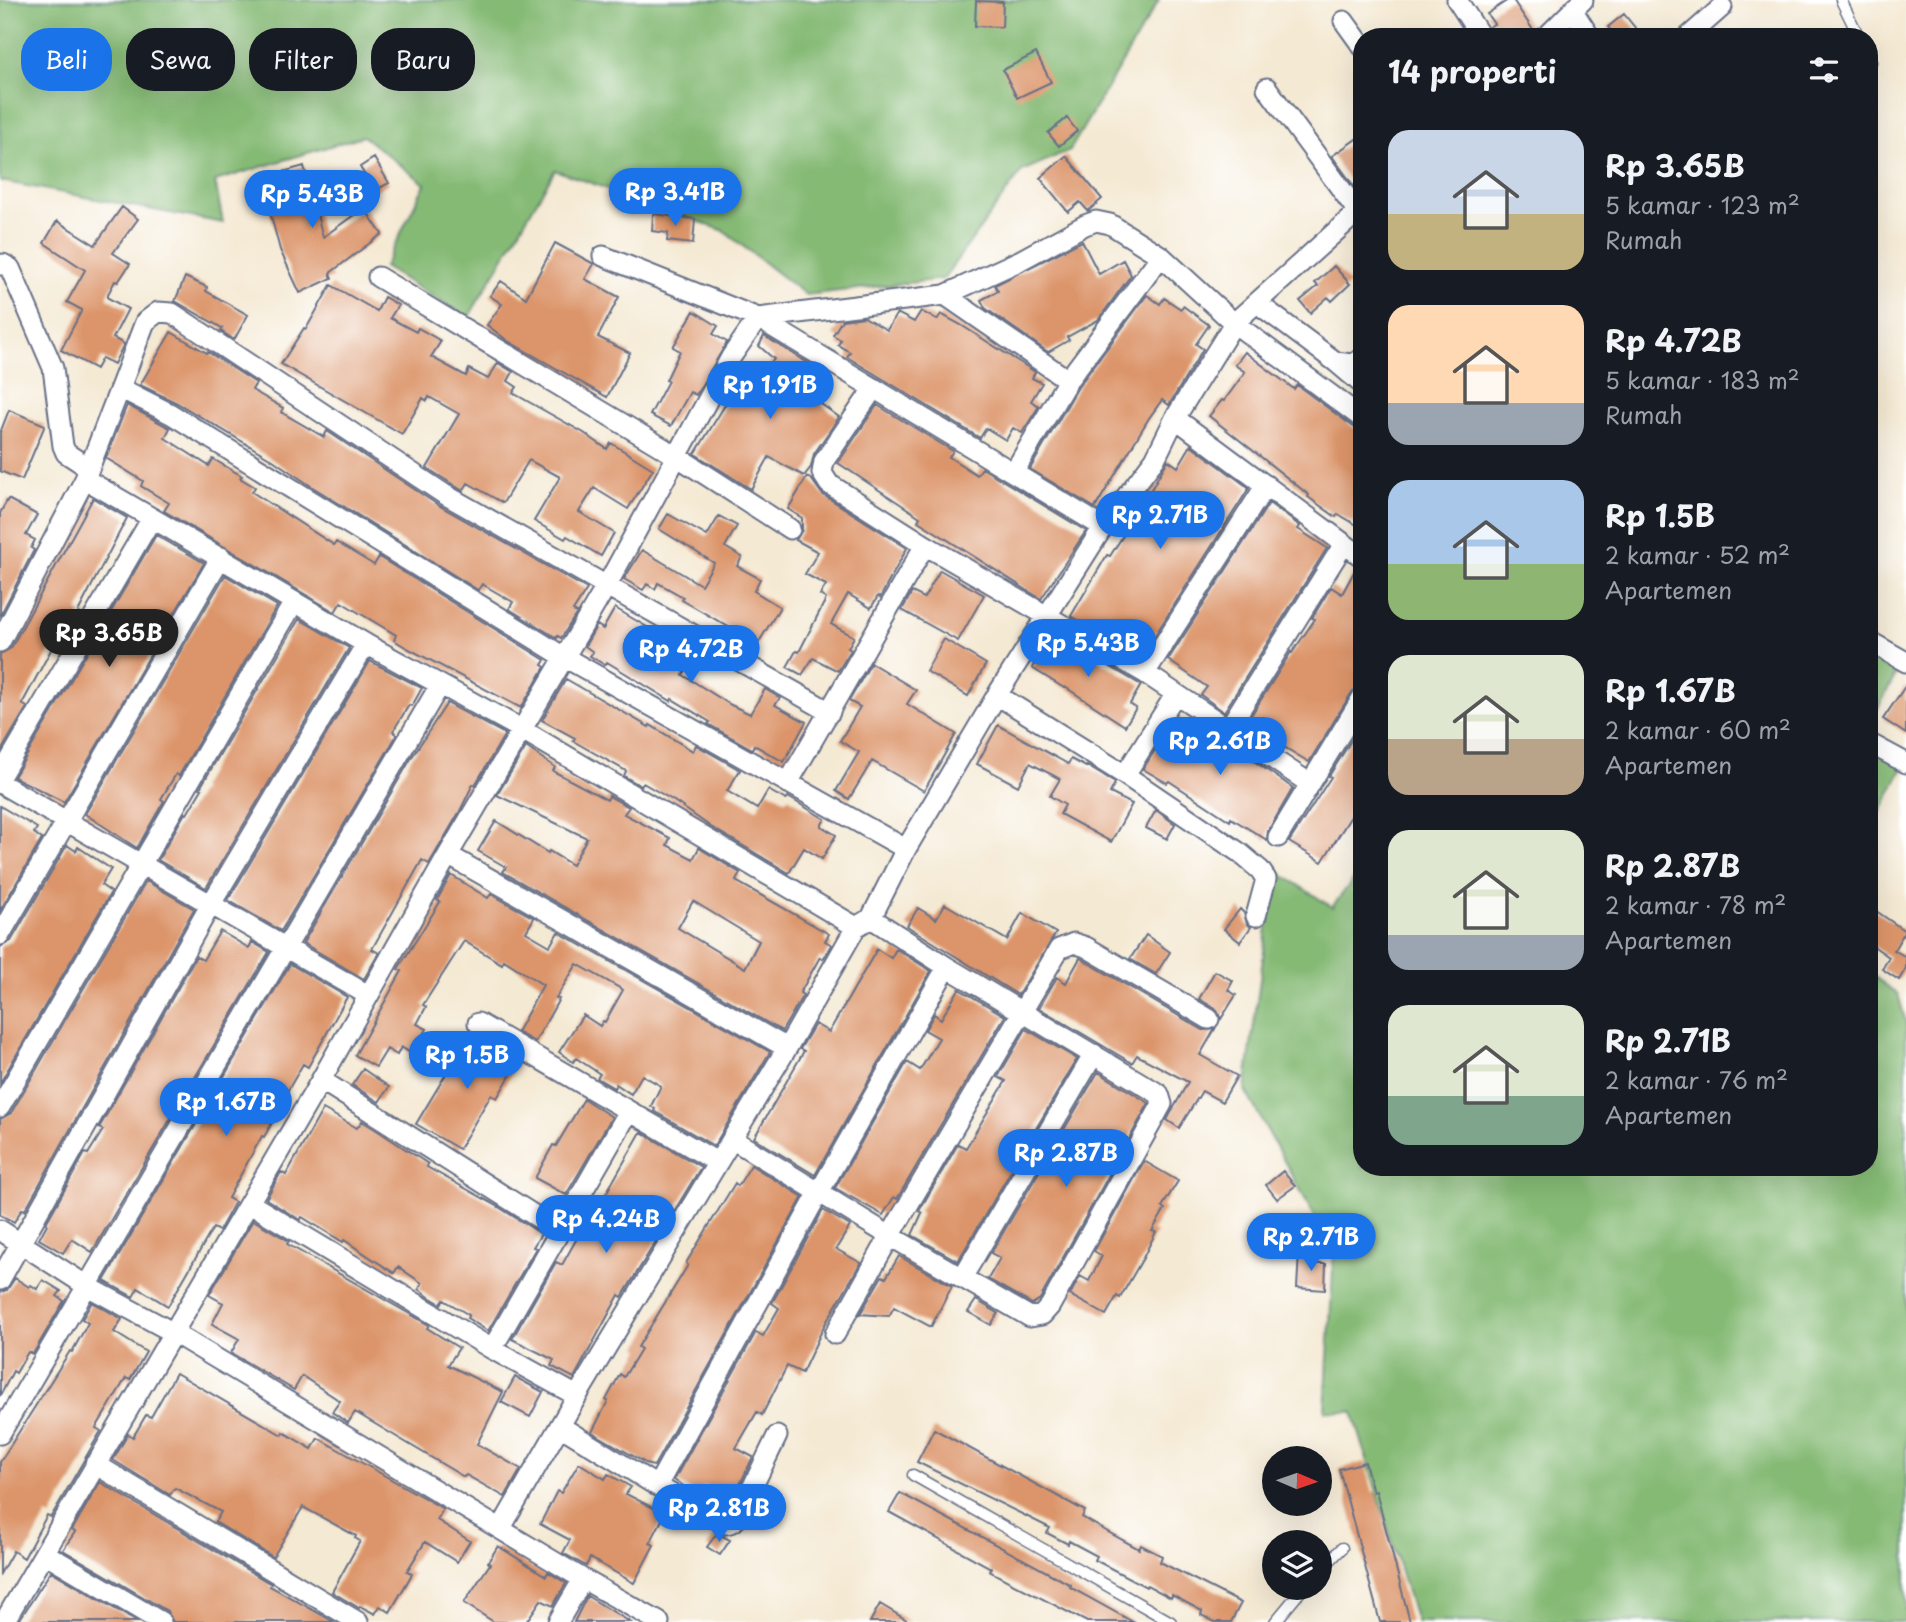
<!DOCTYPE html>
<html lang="id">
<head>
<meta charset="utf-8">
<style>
  :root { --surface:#171b24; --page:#20242c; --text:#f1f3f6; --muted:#9ea1a6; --accent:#1a73e8 }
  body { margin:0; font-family:"Playpen Sans",sans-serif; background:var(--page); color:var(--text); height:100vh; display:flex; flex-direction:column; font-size:26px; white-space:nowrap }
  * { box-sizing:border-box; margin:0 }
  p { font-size:23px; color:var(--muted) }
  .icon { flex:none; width:38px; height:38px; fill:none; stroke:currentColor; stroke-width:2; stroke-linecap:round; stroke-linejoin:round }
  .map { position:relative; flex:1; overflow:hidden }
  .panel { position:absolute; left:1353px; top:28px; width:525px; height:1148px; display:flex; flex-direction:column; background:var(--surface); border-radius:28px; box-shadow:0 7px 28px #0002 }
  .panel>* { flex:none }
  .hud { position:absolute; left:21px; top:28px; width:665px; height:63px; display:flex; gap:14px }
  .needle { width:46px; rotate:92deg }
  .tools { position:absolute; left:1262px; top:1446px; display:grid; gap:14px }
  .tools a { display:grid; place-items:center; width:70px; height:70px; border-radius:50%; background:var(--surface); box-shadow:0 7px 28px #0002; font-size:35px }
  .price { position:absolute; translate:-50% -60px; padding:0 16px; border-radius:24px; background:var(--accent); color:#fff; font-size:23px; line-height:46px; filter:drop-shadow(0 2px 4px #0008) }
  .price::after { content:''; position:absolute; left:50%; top:42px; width:21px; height:16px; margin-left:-10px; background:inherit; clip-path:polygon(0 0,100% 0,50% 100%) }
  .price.on { background:#222; color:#fff }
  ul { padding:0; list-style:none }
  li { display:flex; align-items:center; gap:21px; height:175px; padding:0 35px }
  li span { display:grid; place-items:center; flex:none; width:196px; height:140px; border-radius:21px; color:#555 }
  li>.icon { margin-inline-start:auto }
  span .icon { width:84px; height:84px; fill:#fffc; stroke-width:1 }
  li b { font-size:30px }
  h2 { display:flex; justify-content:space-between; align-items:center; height:84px; padding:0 35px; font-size:30px }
  .tag { padding:0 24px; border-radius:28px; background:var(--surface); box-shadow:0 7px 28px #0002; font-size:24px; line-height:63px }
  .tag.on { background:var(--accent); color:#fff }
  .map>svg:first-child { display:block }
</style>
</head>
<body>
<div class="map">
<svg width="1906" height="1622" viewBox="0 0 1906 1622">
  <rect width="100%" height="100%" fill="#fff"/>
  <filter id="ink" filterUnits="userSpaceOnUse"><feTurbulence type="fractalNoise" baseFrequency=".0143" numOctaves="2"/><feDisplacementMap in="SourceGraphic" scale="14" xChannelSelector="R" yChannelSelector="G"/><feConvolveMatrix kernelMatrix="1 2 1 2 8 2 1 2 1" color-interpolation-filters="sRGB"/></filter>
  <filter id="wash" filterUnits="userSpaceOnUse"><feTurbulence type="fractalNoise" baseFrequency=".00686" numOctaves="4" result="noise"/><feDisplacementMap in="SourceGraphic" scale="28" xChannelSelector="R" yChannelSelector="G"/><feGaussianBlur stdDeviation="1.57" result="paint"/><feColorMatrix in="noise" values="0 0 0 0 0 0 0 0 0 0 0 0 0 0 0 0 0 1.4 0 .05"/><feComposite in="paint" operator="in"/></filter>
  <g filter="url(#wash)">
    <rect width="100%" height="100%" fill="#f4e9d3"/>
    <path fill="#85ba75" stroke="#50746a" stroke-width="2" d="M0 0H1159L1070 150 1022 171 943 279 806 295 722 230 555 170 468 318 384 267 425 184 363 136 215 181 223 223 0 181Z
      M1869 643 1903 661 1869 725Z
      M1869 746 1905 764 1869 834Z
      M1275 870 1332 907 1361 870 1362 1167H1869V973L1898 994 1906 1023V1622H1416L1353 1412 1325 1411 1334 1251 1245 1090Z"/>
    <g id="blocks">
      <path fill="#dc956a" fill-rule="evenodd" d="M1508 0H1513L1535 33 1534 37H1493L1489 27 1494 24 1487 14Z
        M976 1 1003 2 1002 27 975 26Z
        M1624 14 1636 29 1627 37H1616L1608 27Z
        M1036 53 1051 82 1017 98 1003 70Z
        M1067 118 1077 131 1059 146 1048 133Z
        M1362 135V196H1361L1332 156Z
        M1066 156 1102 199 1088 211 1080 202 1068 212 1040 178Z
        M374 158 389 183 374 191 360 167Z
        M304 166 323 237 364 208 382 234 330 273 332 278 300 293 280 250 261 178Z
        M122 207 138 219 113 253 130 264 118 282 115 281 108 294V298L128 309 113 338 124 344 114 364 102 358 96 369 61 350 82 310 67 302 85 270 44 243 57 221 95 245Z
        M653 214 695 219 693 244 667 241 668 233 652 231Z
        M1082 241 1099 274 1123 260 1131 275 1098 320 1067 337 1069 340 1048 352 985 308 981 300 998 291 995 285Z
        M555 243 594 264 585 279 619 297 598 337 630 353 607 397 508 341 487 325 502 304 490 296 501 281 526 298Z
        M1334 266 1350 284 1332 301 1328 297 1310 313 1300 301 1318 286 1315 283Z
        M185 277 207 287 206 291 248 315 234 340 221 331 222 328 175 301Z
        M331 285 377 311 384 297 398 305 390 318 416 332 418 328 441 341 431 357 466 376 469 369 488 379 498 363 513 372 508 381 517 387 513 393 584 433 607 449 611 443 653 469 628 509 594 488 579 512 614 533 601 556 567 536 565 539 534 521 560 477 529 460 503 503 468 483 463 491 427 468 459 414 429 397 427 401 423 398 402 434 281 364 304 328 306 329Z
        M1147 295 1160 304 1164 298 1181 309 1183 306 1209 325 1196 344 1203 349 1169 405 1162 400 1149 418 1095 508 1030 469 1078 387Z
        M694 311 718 326 713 334 727 342 696 395 690 392 671 426 650 415 668 381 666 380 680 351 673 347Z
        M921 311 937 320 941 314 961 325 1035 372 1032 378 1042 383 1031 401 1039 406 1022 433 1013 428 1006 440 986 428 980 438 847 357 850 352 838 345 841 340 833 335 842 320 864 317 887 330 897 313 914 322Z
        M171 332 207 353 208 352 256 383 252 390 283 408 281 412 324 437 327 431 438 505 587 589 573 611 577 613 561 638 558 636 557 638 509 609 513 602 482 584 478 590 311 486 270 458 177 403 140 385Z
        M764 336 816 368 809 377 822 389 814 399 839 417 814 454 811 467 804 476 769 457 751 489 695 454 733 392 737 394 746 379 753 384 774 359 759 346Z
        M1245 352 1294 389 1297 385 1355 428 1362 430V528L1338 514 1336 517 1308 497 1309 495 1209 416 1222 400 1224 401 1245 372 1235 365Z
        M127 405 170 428 165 438 209 466 213 459 242 476 240 478 255 487 252 492 334 545 336 542 374 565 379 557 545 660 542 665 545 667 521 708 407 648 394 640 396 635 341 602 335 612 164 511 169 503 141 486 143 481 106 458Z
        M877 405 953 451 949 457 977 475 982 468 1086 531 1041 599 918 521 920 517 838 463Z
        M9 410 45 425 22 480 0 471V433Z
        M1191 445 1249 488 1141 657 1071 616 1107 555 1110 556 1135 517 1168 460 1178 467Z
        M807 477 812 480 822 494 907 548 880 598 878 596 871 608 848 594 831 624 854 637 848 648 851 650 838 671 813 658 802 675 787 667 796 651 799 652 826 599 820 595 826 585 805 574 818 552 796 540 802 530V518L788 509Z
        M93 498 127 518 78 612 81 614 61 650 53 646 22 704 27 707 0 753V654L11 648Z
        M8 499 37 515 26 535 35 540 31 548 34 550 0 616V513Z
        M1269 503 1300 526 1298 529 1327 548 1224 712 1201 695 1207 687 1168 660Z
        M668 514 707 536 719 516 737 526 725 547 742 557 737 566 760 579 754 591 780 607 756 647 731 632 732 629 682 600 683 597 658 583 655 589 647 584 643 590 624 579 642 550 701 585 714 563 659 529Z
        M156 535 204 563 64 802 14 777Z
        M1356 568 1362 569V686L1352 692 1309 762 1279 744 1277 747 1245 725 1291 652 1292 653 1315 619 1312 618 1331 587 1342 594Z
        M940 570 984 595 958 641 902 610 912 592 924 598Z
        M225 575 277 606 179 776 176 774 161 799 164 801 137 848 85 814Z
        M615 608 669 640 671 637 696 652 683 675 731 705 750 714 765 689 780 698 775 705 806 722 784 762 754 745 752 749 708 724 710 722 672 699 671 701 607 662 605 665 590 656 593 652 585 646 597 625 603 629Z
        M299 619 349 648 206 888 158 860 185 813 187 814 202 789 200 788Z
        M1051 636 1056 639 1058 636 1141 685 1130 704 1136 708 1125 726 1065 687 1064 688 1032 668Z
        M944 639 986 664 968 696 926 671Z
        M370 661 422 688 412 706 409 705 393 731 397 735 281 931 228 900Z
        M871 663 916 690 907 704 956 734 924 791 872 761 849 799 836 791 859 752 840 741 860 707 849 701Z
        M566 679 649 727 650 725 693 751 696 745 740 770 727 791 757 809 768 790 786 800 788 797 825 819 821 826 836 835 822 859 804 848 789 873 711 827 674 801 643 783 641 786 624 776 626 771 573 741 575 738 542 720Z
        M1906 685V734L1883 719Z
        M447 703 505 734 475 785 473 784 460 811 429 864 422 860 372 949 379 953 364 979 303 943 412 757Z
        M1179 719 1203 733 1206 728 1293 788 1268 831 1267 840 1231 818 1230 821 1169 781 1167 783 1143 769 1157 747 1161 750Z
        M1362 723V799L1322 862 1289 842 1331 777 1329 776Z
        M998 725 1068 764 1071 759 1086 767 1087 766 1115 783 1110 793 1132 804 1111 842 1060 814 1065 805 1050 796 1060 779 1030 763 1018 786 977 764Z
        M526 747 555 767 553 771 607 800 609 796 629 807 624 814 670 838 667 845 693 859 699 848 740 873 736 881 829 934 825 941 832 945 823 959 820 957 800 993 803 995 782 1031 503 872 506 867 478 851 496 821 548 853 549 851 572 865 587 838 497 795ZM693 901 759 941 745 968 678 928Z
        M0 806 37 828 34 833 42 839 0 911Z
        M1156 810 1175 824 1167 839 1146 828Z
        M67 845 76 851 78 847 111 869 101 885 111 892 0 1083V947L11 941Z
        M451 875 488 898 491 894 534 918 526 932 550 946 558 932 770 1052 714 1146 654 1111 655 1109 651 1106 661 1086 642 1075 631 1094 616 1084 614 1088 597 1078 600 1074 576 1058 573 1062 559 1052 583 1015 600 1026 603 1021 605 1022 623 990 577 964 556 998 559 999 535 1042 517 1032 543 985 504 960 502 964 464 941 423 1005 426 1007 417 1024 427 1029 412 1054 401 1047 397 1055 387 1049 376 1067 355 1055 402 971 398 969 440 902 437 900Z
        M146 881 194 909 25 1210 22 1209 14 1222 0 1215V1119L11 1113Z
        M945 904 1007 940 1022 913 1056 933 1018 995 907 926 918 908 936 919Z
        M1869 906 1905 931 1894 950 1906 957V968L1899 980 1882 969 1889 957 1869 943Z
        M1240 909 1244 913 1247 924 1251 927 1240 942 1224 929Z
        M220 931 249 948 252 942 269 952 92 1252 72 1239 63 1253 39 1239 47 1224 46 1223 85 1153 88 1154 103 1130 99 1128 196 956 203 960Z
        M1146 935 1170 952 1156 974 1130 959Z
        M877 949 891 958 896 949 931 971 815 1175 754 1138 804 1051 800 1049 815 1024 829 1032Z
        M1080 958 1203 1030 1215 1029 1200 1055 1237 1076 1222 1102 1202 1091 1179 1128 1167 1120 1188 1082 1137 1055 1132 1063 1039 1008 1057 977 1066 983Z
        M290 964 347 997 308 1067 303 1064 276 1111 278 1112 264 1137 262 1136 235 1185 228 1198 235 1202 219 1231 213 1228 168 1306 138 1288 133 1297 104 1281Z
        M1215 971 1233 981 1228 990 1236 995 1221 1019 1216 1009 1199 999Z
        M959 989 1005 1016 897 1199 894 1197 883 1215 835 1188 907 1062 920 1070 939 1038 925 1030 934 1014 941 1019Z
        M1026 1029 1077 1059 958 1261 912 1235 922 1213 919 1211 958 1144 966 1148 1006 1081 998 1077Z
        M470 1034 519 1061 497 1098 491 1095 459 1149 416 1124Z
        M363 1069 389 1087 379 1102 352 1085Z
        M1098 1072 1149 1103 1040 1299 1032 1304 988 1279 1000 1258 991 1253Z
        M584 1099 612 1117 566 1195 535 1178 553 1145 556 1146Z
        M323 1109 357 1128 362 1121 375 1129 428 1164 427 1167 497 1206 541 1234 533 1247 536 1248 488 1331 467 1318 469 1315 444 1300 441 1304 429 1297 419 1289 422 1283 398 1267 394 1273 344 1240 343 1242 302 1217 300 1220 266 1199 281 1172 286 1175Z
        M641 1132 701 1167 622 1297 619 1295 574 1378 551 1366 554 1360 512 1339 556 1262 562 1265 590 1215 593 1209 596 1211Z
        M1144 1161 1178 1181 1162 1207 1165 1209 1152 1231 1156 1232 1143 1258 1120 1298 1117 1296 1106 1315 1070 1295 1080 1276 1089 1281 1102 1256 1094 1251Z
        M751 1165 803 1197 654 1466 649 1465 592 1432 608 1401 606 1400 620 1374 624 1377 641 1349 638 1347 688 1265 686 1263 735 1183 738 1186Z
        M1283 1171 1295 1186 1277 1199 1266 1185Z
        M823 1210 850 1226 836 1249 861 1263 824 1326 802 1373 787 1366 762 1415 757 1412 736 1448 753 1457 732 1501 704 1486 698 1495 674 1480 756 1332 763 1336 779 1308 772 1303Z
        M253 1220 289 1241 287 1244 429 1325 427 1328 459 1348 448 1365 503 1392 477 1444 521 1469 505 1497 466 1475 464 1477 355 1412 348 1423 332 1412 340 1401 302 1376 294 1390 231 1353 239 1339 212 1324 223 1303 209 1295Z
        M1299 1253 1318 1254 1317 1264H1326L1325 1290 1297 1288Z
        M899 1256 952 1286 931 1327 894 1307 889 1316 860 1314 882 1276 886 1278Z
        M15 1278 29 1287 31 1285 37 1289 43 1280 61 1291 57 1296 64 1301 33 1354 28 1352 16 1373 13 1371 0 1396V1292L7 1290Z
        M976 1300 998 1313 991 1325 968 1312Z
        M92 1302 122 1319 114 1332 146 1352 130 1380 126 1378 96 1428 101 1431 51 1517 47 1515 24 1558 13 1551 0 1574V1462L70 1351 72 1352 88 1323 82 1319Z
        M176 1373 282 1435 283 1432 312 1449 318 1438 426 1499 443 1509 437 1520 470 1541 457 1562 425 1542 407 1571 412 1574 390 1612 380 1606 375 1614 360 1606 359 1608 332 1592 360 1541 355 1538 356 1536 303 1507 273 1557 215 1522 221 1512 175 1488 170 1495 113 1460 128 1434 133 1437 146 1415 151 1417Z
        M515 1377 543 1392 530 1417 501 1402Z
        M934 1429 1085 1511 1082 1517 1108 1532 1139 1549 1141 1545 1162 1556 1160 1562 1241 1603 1231 1622H1215L1201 1615 1202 1611 1172 1595 1171 1598 1147 1585 1146 1587 1095 1560 1097 1556 1069 1541 1068 1544 1047 1533 1050 1528 917 1462Z
        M1365 1462 1373 1492 1376 1491 1410 1622H1380L1339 1469Z
        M579 1463 605 1479 608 1474 631 1487 626 1494 665 1514 650 1543 654 1545 634 1583 590 1558 586 1566 563 1553 570 1540 540 1524 557 1491 561 1493Z
        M100 1482 271 1584 270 1586 334 1622H173L167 1611 63 1550 75 1532 72 1530Z
        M900 1493 1071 1585 1070 1587 1133 1622H1087L989 1571 991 1568 889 1512Z
        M717 1533 730 1540 720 1555 707 1547Z
        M498 1546 546 1576 548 1572 566 1583 553 1606 541 1600 526 1622H494L464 1603 490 1564 488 1562Z
        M51 1571 137 1622H18Z
        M587 1596 630 1622H574Z
        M880 1604 910 1622H870Z"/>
    </g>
  </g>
  <g filter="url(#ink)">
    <use href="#blocks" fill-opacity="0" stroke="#677087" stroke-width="2"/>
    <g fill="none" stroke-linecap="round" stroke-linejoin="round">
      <g stroke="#677087" stroke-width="13">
        <path id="service" d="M1841 0 1859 37
          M1869 58 1871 62
          M913 1475 1171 1622
          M1320 1571 1342 1548
          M1275 1622 1304 1587"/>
      </g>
      <g stroke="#677087" stroke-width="23">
        <path id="minor" d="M1457 0 1481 37
          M1573 11 1590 37
          M1344 21 1362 46
          M1546 37 1583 0
          M1688 37 1722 7
          M1267 88 1358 212
          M603 256 758 318 945 295 1019 261 1085 225 1096 221 1110 224 1161 256 1234 323 1362 418
          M0 265 3 264 10 268 53 368 63 446 66 453 89 468
          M378 277 678 457 790 529
          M945 295 1068 380
          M1257 303 1336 362 1352 364 1362 359
          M1336 362 1362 384
          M120 388 145 322 158 312 172 313 444 494 830 712
          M874 388 824 461 822 473 829 484 925 545 1145 673 1309 783
          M1175 418 1362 557
          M1014 472 1068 380 1161 256
          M85 479 152 518
          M1869 641 1906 662
          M0 642 85 479 120 388 171 414 564 657 906 849
          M1145 673 1266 485
          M997 695 1125 775
          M1175 695 1125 775 1240 853 1260 870 1266 879 1256 916
          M1228 729 1344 544
          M1869 743 1906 763
          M0 777 152 518 366 644 521 729 856 927
          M0 783 368 995
          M788 783 925 545
          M1278 837 1362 698
          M448 855 787 1048
          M0 935 221 557
          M478 1023 629 1111
          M321 1080 559 1231
          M0 1107 294 602
          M732 1139 890 1236 1030 1317 1042 1315 1050 1306 1162 1104 1159 1094 947 967 871 918
          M249 1203 492 1349 577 1396
          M0 1230 87 1286 174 1333 583 1579 659 1622
          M962 1278 1094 1054
          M0 1280 211 904 366 644
          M835 1334 890 1236 1059 949 1074 943 1086 947 1209 1019
          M492 1349 629 1111 717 1162
          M560 1426 657 1486 726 1524 733 1522 738 1517 777 1436
          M0 1434 440 685
          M95 1464 358 1622
          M657 1486 818 1194 947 967
          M501 1528 577 1396 787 1048 856 927 871 918 906 849 997 695 1103 527 1155 459 1175 418 1234 323 1362 208
          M46 1554 161 1622
          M4 1622 321 1080 448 855 607 585 731 357 758 318 1103 527
          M558 1622 583 1579"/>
      </g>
      <use href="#service" stroke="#fff" stroke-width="10"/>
      <use href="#minor" stroke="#fff" stroke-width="19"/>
    </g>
  </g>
</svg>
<div class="tools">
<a><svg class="needle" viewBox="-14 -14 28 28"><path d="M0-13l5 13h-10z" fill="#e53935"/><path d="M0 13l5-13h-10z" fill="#9ea1a6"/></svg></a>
<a><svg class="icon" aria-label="layers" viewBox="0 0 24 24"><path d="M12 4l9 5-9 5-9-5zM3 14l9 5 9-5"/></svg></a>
</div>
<b class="price" style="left:675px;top:228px">Rp 3.41B</b>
<b class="price" style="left:312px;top:230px">Rp 5.43B</b>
<b class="price" style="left:770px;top:421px">Rp 1.91B</b>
<b class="price" style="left:1160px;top:551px">Rp 2.71B</b>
<b class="price on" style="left:109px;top:669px">Rp 3.65B</b>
<b class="price" style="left:1088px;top:679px">Rp 5.43B</b>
<b class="price" style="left:691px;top:685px">Rp 4.72B</b>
<b class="price" style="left:1220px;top:777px">Rp 2.61B</b>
<b class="price" style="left:467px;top:1091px">Rp 1.5B</b>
<b class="price" style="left:226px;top:1138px">Rp 1.67B</b>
<b class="price" style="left:1066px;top:1189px">Rp 2.87B</b>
<b class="price" style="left:606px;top:1255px">Rp 4.24B</b>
<b class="price" style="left:1311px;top:1273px">Rp 2.71B</b>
<b class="price" style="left:719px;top:1544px">Rp 2.81B</b>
<div class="hud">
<a class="tag on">Beli</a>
<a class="tag">Sewa</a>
<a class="tag">Filter</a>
<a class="tag">Baru</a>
</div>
<section class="panel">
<h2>14 properti<svg class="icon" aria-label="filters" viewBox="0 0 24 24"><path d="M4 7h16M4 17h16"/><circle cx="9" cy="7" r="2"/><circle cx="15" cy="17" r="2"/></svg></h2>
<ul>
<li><span style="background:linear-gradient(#c9d6e8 60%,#c2b280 0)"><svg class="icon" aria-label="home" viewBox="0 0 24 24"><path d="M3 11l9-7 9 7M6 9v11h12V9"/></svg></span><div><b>Rp 3.65B</b><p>5 kamar · 123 m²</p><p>Rumah</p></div></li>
<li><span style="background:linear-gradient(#ffd9b3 70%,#9aa5b1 0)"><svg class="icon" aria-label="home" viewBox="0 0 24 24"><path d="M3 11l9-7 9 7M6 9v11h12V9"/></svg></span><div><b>Rp 4.72B</b><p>5 kamar · 183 m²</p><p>Rumah</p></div></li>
<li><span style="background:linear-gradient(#a9c7e8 60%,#8fb573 0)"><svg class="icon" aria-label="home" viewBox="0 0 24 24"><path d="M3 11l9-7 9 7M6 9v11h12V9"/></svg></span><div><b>Rp 1.5B</b><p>2 kamar · 52 m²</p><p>Apartemen</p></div></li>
<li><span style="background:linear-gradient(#dfe7d0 60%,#b9a48a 0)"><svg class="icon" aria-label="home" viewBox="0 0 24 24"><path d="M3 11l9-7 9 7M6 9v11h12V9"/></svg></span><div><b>Rp 1.67B</b><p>2 kamar · 60 m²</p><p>Apartemen</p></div></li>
<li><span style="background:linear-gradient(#dfe7d0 75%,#9aa5b1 0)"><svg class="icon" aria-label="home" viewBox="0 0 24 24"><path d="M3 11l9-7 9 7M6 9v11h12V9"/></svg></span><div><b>Rp 2.87B</b><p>2 kamar · 78 m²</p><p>Apartemen</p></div></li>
<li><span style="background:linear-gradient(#dfe7d0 65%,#7fa58c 0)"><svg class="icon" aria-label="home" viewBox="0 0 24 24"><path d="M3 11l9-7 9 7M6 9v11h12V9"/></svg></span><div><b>Rp 2.71B</b><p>2 kamar · 76 m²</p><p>Apartemen</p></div></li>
</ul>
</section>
</div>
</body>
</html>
